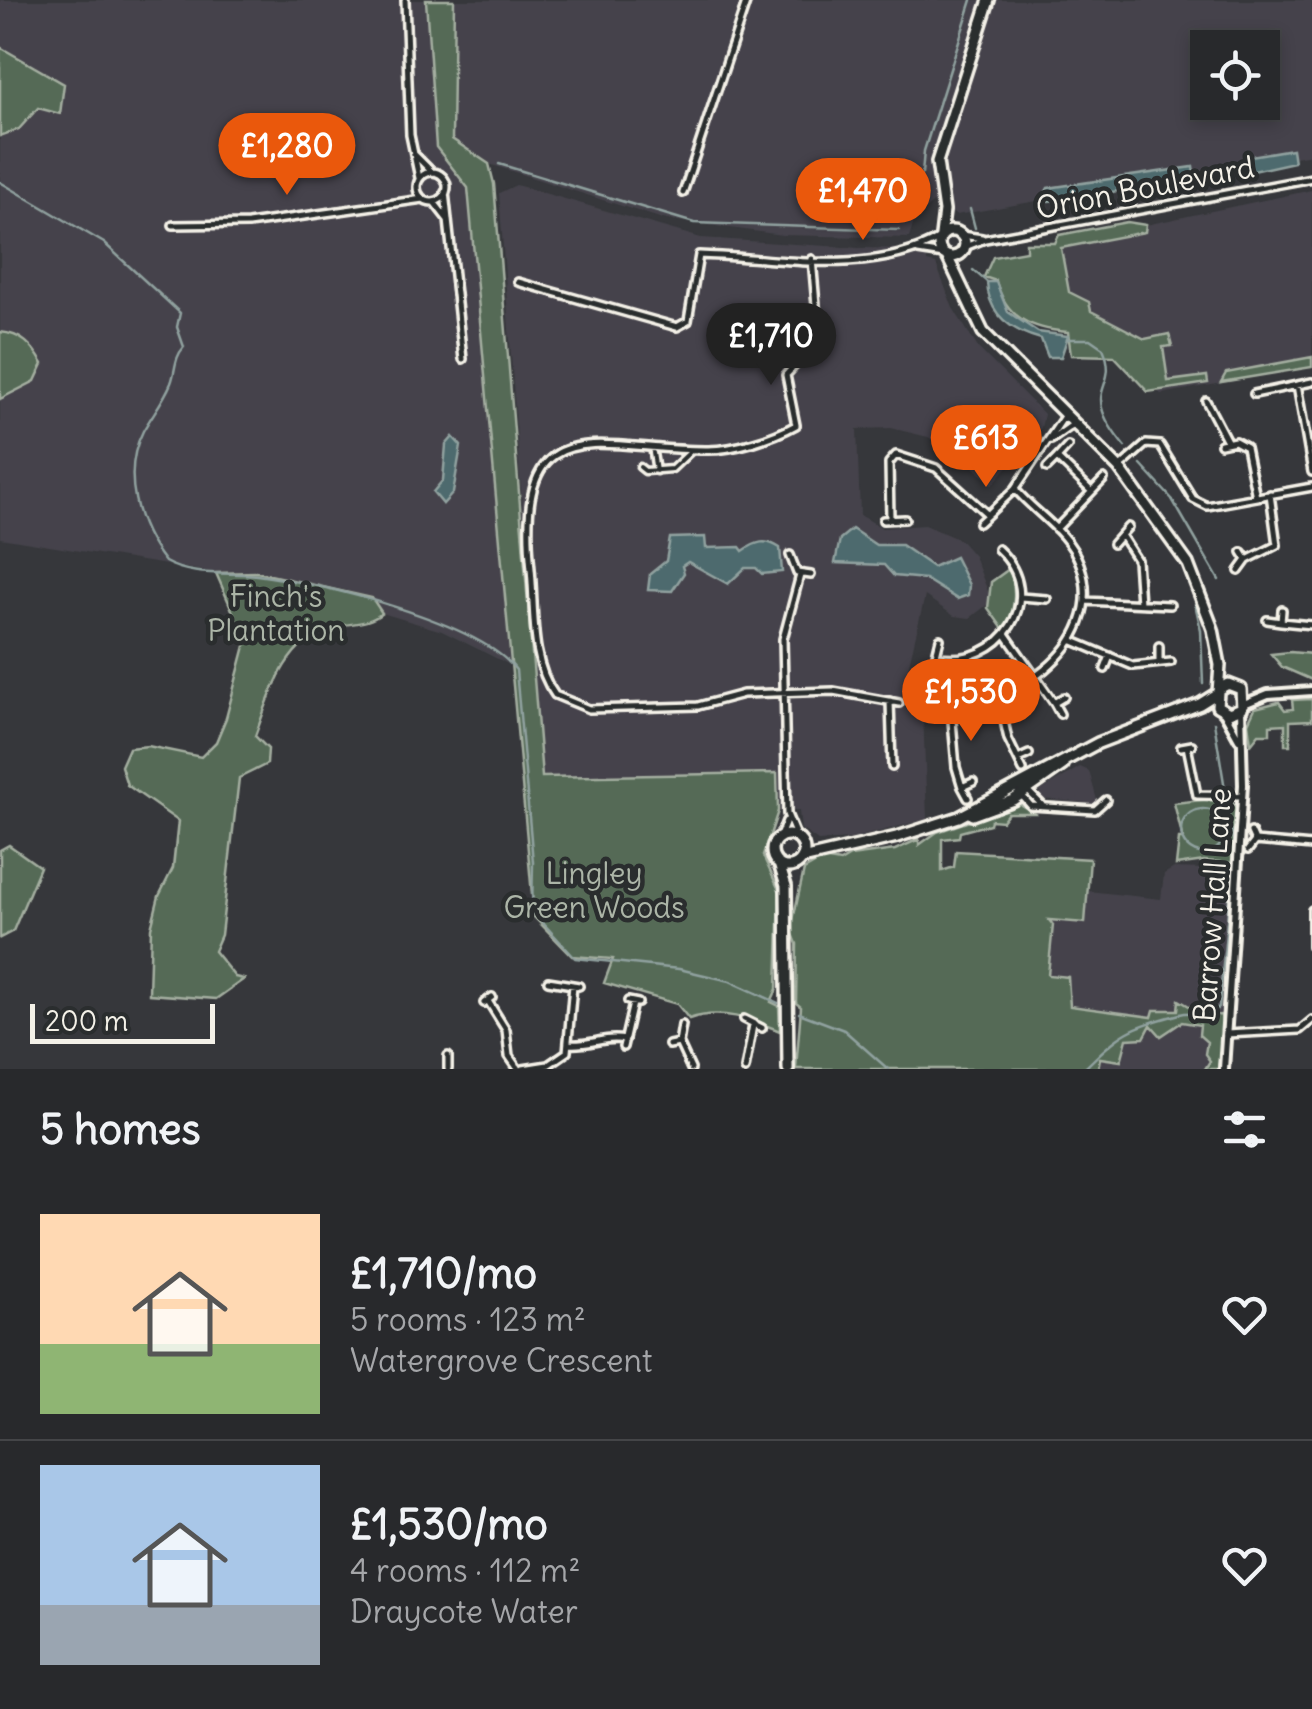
<!DOCTYPE html>
<html lang="en">
<head>
<meta charset="utf-8">
<style>
  :root { --surface:#28292c; --page:#343538; --text:#f1f3f6; --muted:#a5a6a9; --line:#444548; --accent:#ea580c }
  body { margin:0; font-family:Delius,sans-serif; background:var(--page); color:var(--text); height:100vh; display:flex; flex-direction:column; font-size:38px; white-space:nowrap }
  * { box-sizing:border-box; margin:0 }
  p { font-size:32px; color:var(--muted) }
  .icon { flex:none; width:55px; height:55px; fill:none; stroke:currentColor; stroke-width:2; stroke-linecap:round; stroke-linejoin:round }
  .map { position:relative; height:1069px; overflow:hidden }
  .panel { display:flex; flex-direction:column; background:var(--surface); flex:1 }
  .panel>* { flex:none }
  .controls { position:absolute; left:1190px; top:30px; display:grid; gap:20px }
  .controls a { display:grid; place-items:center; width:90px; height:90px; border-radius:0px; background:var(--surface); box-shadow:0 5px 15px #0003,0 0 0 2px var(--line); font-size:50px }
  .scale { position:absolute; left:30px; bottom:25px; width:185px; box-sizing:border-box; padding-left:10px; border:5px solid #f4f1e8; border-top:0; font-size:28px; line-height:35px; white-space:nowrap; color:#f4f1e8; -webkit-text-stroke:8px #2a2d2e; paint-order:stroke }
  .price { position:absolute; translate:-50% -85px; padding:0 22px; border-radius:35px; background:var(--accent); color:#fff; font-size:32px; line-height:65px; filter:drop-shadow(0 2px 5px #0008) }
  .price::after { content:''; position:absolute; left:50%; top:60px; width:30px; height:22px; margin-left:-15px; background:inherit; clip-path:polygon(0 0,100% 0,50% 100%) }
  .price.on { background:#222; color:#fff }
  ul { padding:0; list-style:none }
  li { display:flex; align-items:center; gap:30px; height:250px; padding:0 40px }
  li+li { border-top:2px solid var(--line) }
  li span { display:grid; place-items:center; flex:none; width:280px; height:200px; border-radius:0px; color:#555 }
  li>.icon { margin-inline-start:auto }
  span .icon { width:120px; height:120px; fill:#fffc; stroke-width:1 }
  li b { font-size:42px }
  h2 { display:flex; justify-content:space-between; align-items:center; height:120px; padding:0 40px; font-size:42px }
  .map>svg:first-child { display:block }
</style>
</head>
<body>
<div class="map">
<svg width="1312" height="1069" viewBox="0 0 1312 1069">
  <rect width="100%" height="100%" fill="#36373b"/>
  <filter id="ink" filterUnits="userSpaceOnUse"><feTurbulence type="fractalNoise" baseFrequency=".01" numOctaves="2"/><feDisplacementMap in="SourceGraphic" scale="20" xChannelSelector="R" yChannelSelector="G"/><feConvolveMatrix kernelMatrix="1 2 1 2 8 2 1 2 1" color-interpolation-filters="sRGB"/></filter>
  <g filter="url(#ink)">
    <path fill="#45434b" fill-rule="evenodd" d="M0 0H426L436 147 468 188 510 665 442 631 382 613 372 598 344 590 257 572 216 573 0 538V136L19 129 64 85 0 47Z
      M454 0H1312V154L956 215 933 203 915 219 909 238 782 235 663 219 489 164 452 139ZM1208 48H1262V102H1208Z
      M516 185 701 238 859 248 910 249 927 242V262L936 264 953 308 978 348 1044 414 1041 428 992 485 969 462 928 437 891 428 857 429 860 515 882 528 925 525 960 540 974 556 989 594 987 605 970 618 954 616 925 596 901 698V707L923 711 927 819 851 839 818 841 801 829 799 811H778L776 773 542 777 499 193Z
      M1312 190V367L1161 394 1063 303 1051 245Z
      M1080 767 1089 771 1098 804 1042 799 1040 791Z
      M1174 868 1232 870 1218 1069H943L1049 919 1084 922 1088 891 1161 899 1164 874Z"/>
    <path fill="#546b57" stroke="#a4aea0" stroke-width="2.5" d="M426 0H454L452 139 489 164 494 184 542 777 777 773 778 811 763 856 780 892 777 989 771 1002 779 1006 780 1031C751 1019 720 1008 689 1019L677 1004 604 983 613 959 572 956 534 917 468 188 436 147Z
      M0 47 64 84 60 114 38 108 19 129 0 136Z
      M1127 222 1146 225 1145 232 1061 248 1069 292 1089 302 1091 311 1145 339 1169 334 1172 346 1163 347 1168 381 1207 376 1208 383 1148 392 1114 356 1071 355 1068 332C1031 329 1006 318 996 281L984 277 993 257 1026 251V243H1055L1059 235Z
      M0 332C22 334 32 345 43 364L35 381 0 399Z
      M1312 357V367L1221 382 1226 373Z
      M1009 569C1017 586 1016 615 1003 629L988 608 991 582Z
      M257 572 372 598 382 613C366 626 349 622 330 628 284 642 270 696 255 736L268 749 267 764 239 778 221 935 214 951 235 977 244 979 216 999 149 994 151 928 159 896 173 868 178 821 127 785 121 766 129 748 148 746 201 757 216 742 226 718 246 642 216 573Z
      M1290 652 1312 654V680L1282 667 1271 654Z
      M1312 699V720L1290 721V745H1285V724L1270 725V734H1259L1251 744 1248 723 1255 708 1279 702 1285 710 1293 709 1292 700Z
      M1220 798 1229 799 1237 809 1233 863 1204 861 1176 865 1179 839H1183L1174 803Z
      M1019 804 1034 813H1008L1002 821 991 820 990 824 960 832 959 837 942 839V871L954 867 956 851 1090 859 1085 923 1049 920 1053 925 1048 975 1068 977 1070 1006 1152 1017 1154 1010H1178L1179 1000 1206 1016 1221 1015 1224 1030 1218 1069H1205L1210 1061 1205 1054 1207 1042 1199 1035 1200 1025 1182 1022 1161 1036 1151 1025 1144 1038 1127 1039 1121 1061 1100 1058 1098 1069H796L801 1007 796 1003 797 944 791 929 804 870 823 859 840 862 850 856 895 850 919 839V845L937 832Z
      M9 845 40 867 13 931 0 938V850Z"/>
    <path fill="#4d6b6e" stroke="#90a19f" stroke-width="2.5" d="M1292 149 1294 162 1249 172 1244 169 1245 157Z
      M1193 167 1195 180 1049 201 1044 195 1048 188Z
      M987 282H996L1008 312 1038 332 1068 336 1061 357H1048L1041 339C1011 331 988 314 987 282Z
      M999 414 1008 422H1015L1017 428 1000 439 998 448 989 442 985 447 977 437 983 428 973 423Z
      M453 437 461 446 453 493 443 504 433 492 443 480 446 445Z
      M852 529 876 545H901L933 567 955 557 969 585 968 595 957 599 925 579 894 576 884 565 835 563 840 539Z
      M705 537 706 548 740 547 743 551C756 542 766 538 780 548L782 572 762 574 756 568H745L728 584 688 562 682 566 684 573 672 591 648 590 650 574 666 561 670 538Z"/>
    <g fill="none" stroke-linecap="round" stroke-linejoin="round">
      <path stroke="#90a19f" stroke-width="2.5" d="M499 164 694 223 899 230
        M922 174 924 151 972 0
        M0 182 104 243 180 313 177 327 184 347C174 358 176 370 171 383 164 400 152 415 143 431 121 474 137 527 165 562 191 577 228 572 257 575 320 583 478 621 516 670L533 862 532 911 575 958 679 969 730 981 778 1003
        M970 209 975 228
        M973 270 987 282
        M1069 339H1090L1103 348C1122 392 1075 386 1125 447
        M1141 465 1172 499 1219 580
        M1195 604 1201 630 1203 684
        M1214 722 1225 789
        M1181 831a22 22 0 1 1 44 0a22 22 0 1 1-44 0Z
        M799 1013 844 1030 888 1069
        M1084 1069C1122 1031 1129 1028 1180 1014 1194 1010 1207 1018 1219 1008L1234 845 1226 803"/>
      <g stroke="#f4f1e8" stroke-width="11">
        <path id="pedestrian" d="M653 453 656 471
          M640 467 645 471 672 469 692 450"/>
      </g>
      <g stroke="#f4f1e8" stroke-width="12">
        <path id="minor" d="M405 0 410 135 419 178
          M415 155 432 172
          M417 187a15 15 0 1 1 30 0a15 15 0 1 1-30 0Z
          M445 192 463 359
          M683 193 747 0
          M434 202 448 220
          M173 225 248 224 423 199
          M962 235 982 238
          M965 247 985 239 1312 178
          M918 251 944 255
          M812 259 819 339 786 375 796 425C773 438 734 450 708 450 597 451 514 403 531 569 535 609 530 661 555 695L589 709 698 706 743 694 833 691 899 703
          M518 282 677 327 688 321 699 255C774 257 871 278 940 238
          M1297 385 1312 472
          M1254 394 1312 382
          M1206 401 1227 441
          M1051 440 1075 423
          M1221 444 1235 441 1246 447 1256 497
          M1068 446 1057 458 1091 491
          M1120 467 1146 444 1160 445 1193 499 1207 506 1312 487
          M1047 468 1057 458
          M890 519 889 463 896 455 936 468 987 514
          M883 520 905 519
          M979 523 1015 489
          M1056 529 1104 479
          M1121 535 1137 560 1140 603
          M1113 544 1128 527
          M790 555 797 573 811 575
          M1247 560 1277 545 1270 494
          M1239 571 1247 560 1242 552
          M1020 597 1047 599
          M1085 601 1170 605
          M1267 620 1281 622 1282 610
          M1281 622 1312 625
          M1006 635 1054 703 1064 697
          M1071 640 1133 666 1171 662
          M1159 646V663
          M936 656C1000 670 1050 597 998 549
          M934 663 940 639
          M1105 669 1110 656
          M999 698 1008 739 1023 770
          M890 701 892 767
          M1054 703 1060 714
          M932 709C1005 712 1110 649 1080 564 1068 531 1036 514 1015 489L1065 415
          M951 709 956 767 962 787
          M1187 746 1197 795 1239 796
          M1181 747 1192 745
          M1018 759 1029 754
          M1016 789 1031 806 1095 810 1106 800
          M1026 789 1042 805
          M968 798 962 787 973 782
          M797 838 787 814 783 639 800 575
          M779 839 786 821
          M1255 841 1312 846
          M1248 850 1255 841 1251 832
          M1312 910V947
          M548 981 579 986
          M488 1001 506 1030 509 1056 518 1069
          M628 1001 638 1003
          M484 1003 492 997
          M744 1019 762 1028
          M1226 1034 1300 1030 1312 1020
          M679 1043 691 1069
          M569 1044C590 1046 604 1036 625 1040
          M669 1045 679 1043 682 1025
          M623 1047 633 1003
          M448 1056V1069
          M523 1069 548 1065 567 1052 573 985
          M745 1069 753 1025"/>
      </g>
      <g stroke="#f4f1e8" stroke-width="14">
        <path id="tertiary" d="M1244 704 1268 694 1312 691
          M1224 712 1239 739
          M1224 1069 1243 785 1241 709"/>
      </g>
      <g stroke="#f4f1e8" stroke-width="16">
        <path id="primary" d="M939 244a13 13 0 1 1 26 0a13 13 0 1 1-26 0Z
          M941 236 944 211 937 162 989 0
          M947 256 983 332 1119 468 1188 564 1213 629 1220 665 1217 706 1229 713 1242 708 1241 689 1228 684 1219 689
          M972 815 1013 800 1063 765
          M772 851a16 16 0 1 1 32 0a16 16 0 1 1-32 0Z
          M802 859 897 837 959 817 1098 743 1200 704 1216 694
          M779 864 786 886 788 1069"/>
      </g>
      <use href="#pedestrian" stroke="#2a2d2e" stroke-width="4"/>
      <use href="#minor" stroke="#2a2d2e" stroke-width="5"/>
      <use href="#tertiary" stroke="#2a2d2e" stroke-width="6"/>
      <use href="#primary" stroke="#2a2d2e" stroke-width="9"/>
    </g>
  </g>
  <g text-anchor="middle" dominant-baseline="central" stroke-width="9" stroke-linejoin="round" paint-order="stroke">
    <g font-size="30" fill="#f4f1e8" stroke="#2a2d2e">
      <text transform="translate(1145 187) rotate(-11)">Orion Boulevard</text>
      <text transform="translate(1212 905) rotate(-86)">Barrow Hall Lane</text>
    </g>
    <g font-size="30" fill="#acb5a7" stroke="#2a2d2e">
      <text x="276" y="596">Finch's<tspan x="276" dy="34">Plantation</tspan></text>
      <text x="594" y="873">Lingley<tspan x="594" dy="34">Green Woods</tspan></text>
    </g>
  </g>
</svg>
<div class="controls">
<a><svg class="icon" aria-label="locate" viewBox="0 0 24 24"><circle cx="12" cy="12" r="6"/><path d="M12 2v4M12 18v4M2 12h4M18 12h4"/></svg></a>
</div>
<div class="scale">200 m</div>
<b class="price" style="left:287px;top:198px">£1,280</b>
<b class="price" style="left:863px;top:243px">£1,470</b>
<b class="price on" style="left:771px;top:388px">£1,710</b>
<b class="price" style="left:986px;top:490px">£613</b>
<b class="price" style="left:971px;top:744px">£1,530</b>
</div>
<section class="panel">
<h2>5 homes<svg class="icon" aria-label="filters" viewBox="0 0 24 24"><path d="M4 7h16M4 17h16"/><circle cx="9" cy="7" r="2"/><circle cx="15" cy="17" r="2"/></svg></h2>
<ul>
<li><span style="background:linear-gradient(#ffd9b3 65%,#8fb573 0)"><svg class="icon" aria-label="home" viewBox="0 0 24 24"><path d="M3 11l9-7 9 7M6 9v11h12V9"/></svg></span><div><b>£1,710/mo</b><p>5 rooms · 123 m²</p><p>Watergrove Crescent</p></div><svg class="icon" aria-label="heart" viewBox="0 0 24 24"><path d="M12 20l-8-8c-3-5 5-10 8-4 3-6 11-1 8 4z"/></svg></li>
<li><span style="background:linear-gradient(#a9c7e8 70%,#9aa5b1 0)"><svg class="icon" aria-label="home" viewBox="0 0 24 24"><path d="M3 11l9-7 9 7M6 9v11h12V9"/></svg></span><div><b>£1,530/mo</b><p>4 rooms · 112 m²</p><p>Draycote Water</p></div><svg class="icon" aria-label="heart" viewBox="0 0 24 24"><path d="M12 20l-8-8c-3-5 5-10 8-4 3-6 11-1 8 4z"/></svg></li>
</ul>
</section>
</body>
</html>
